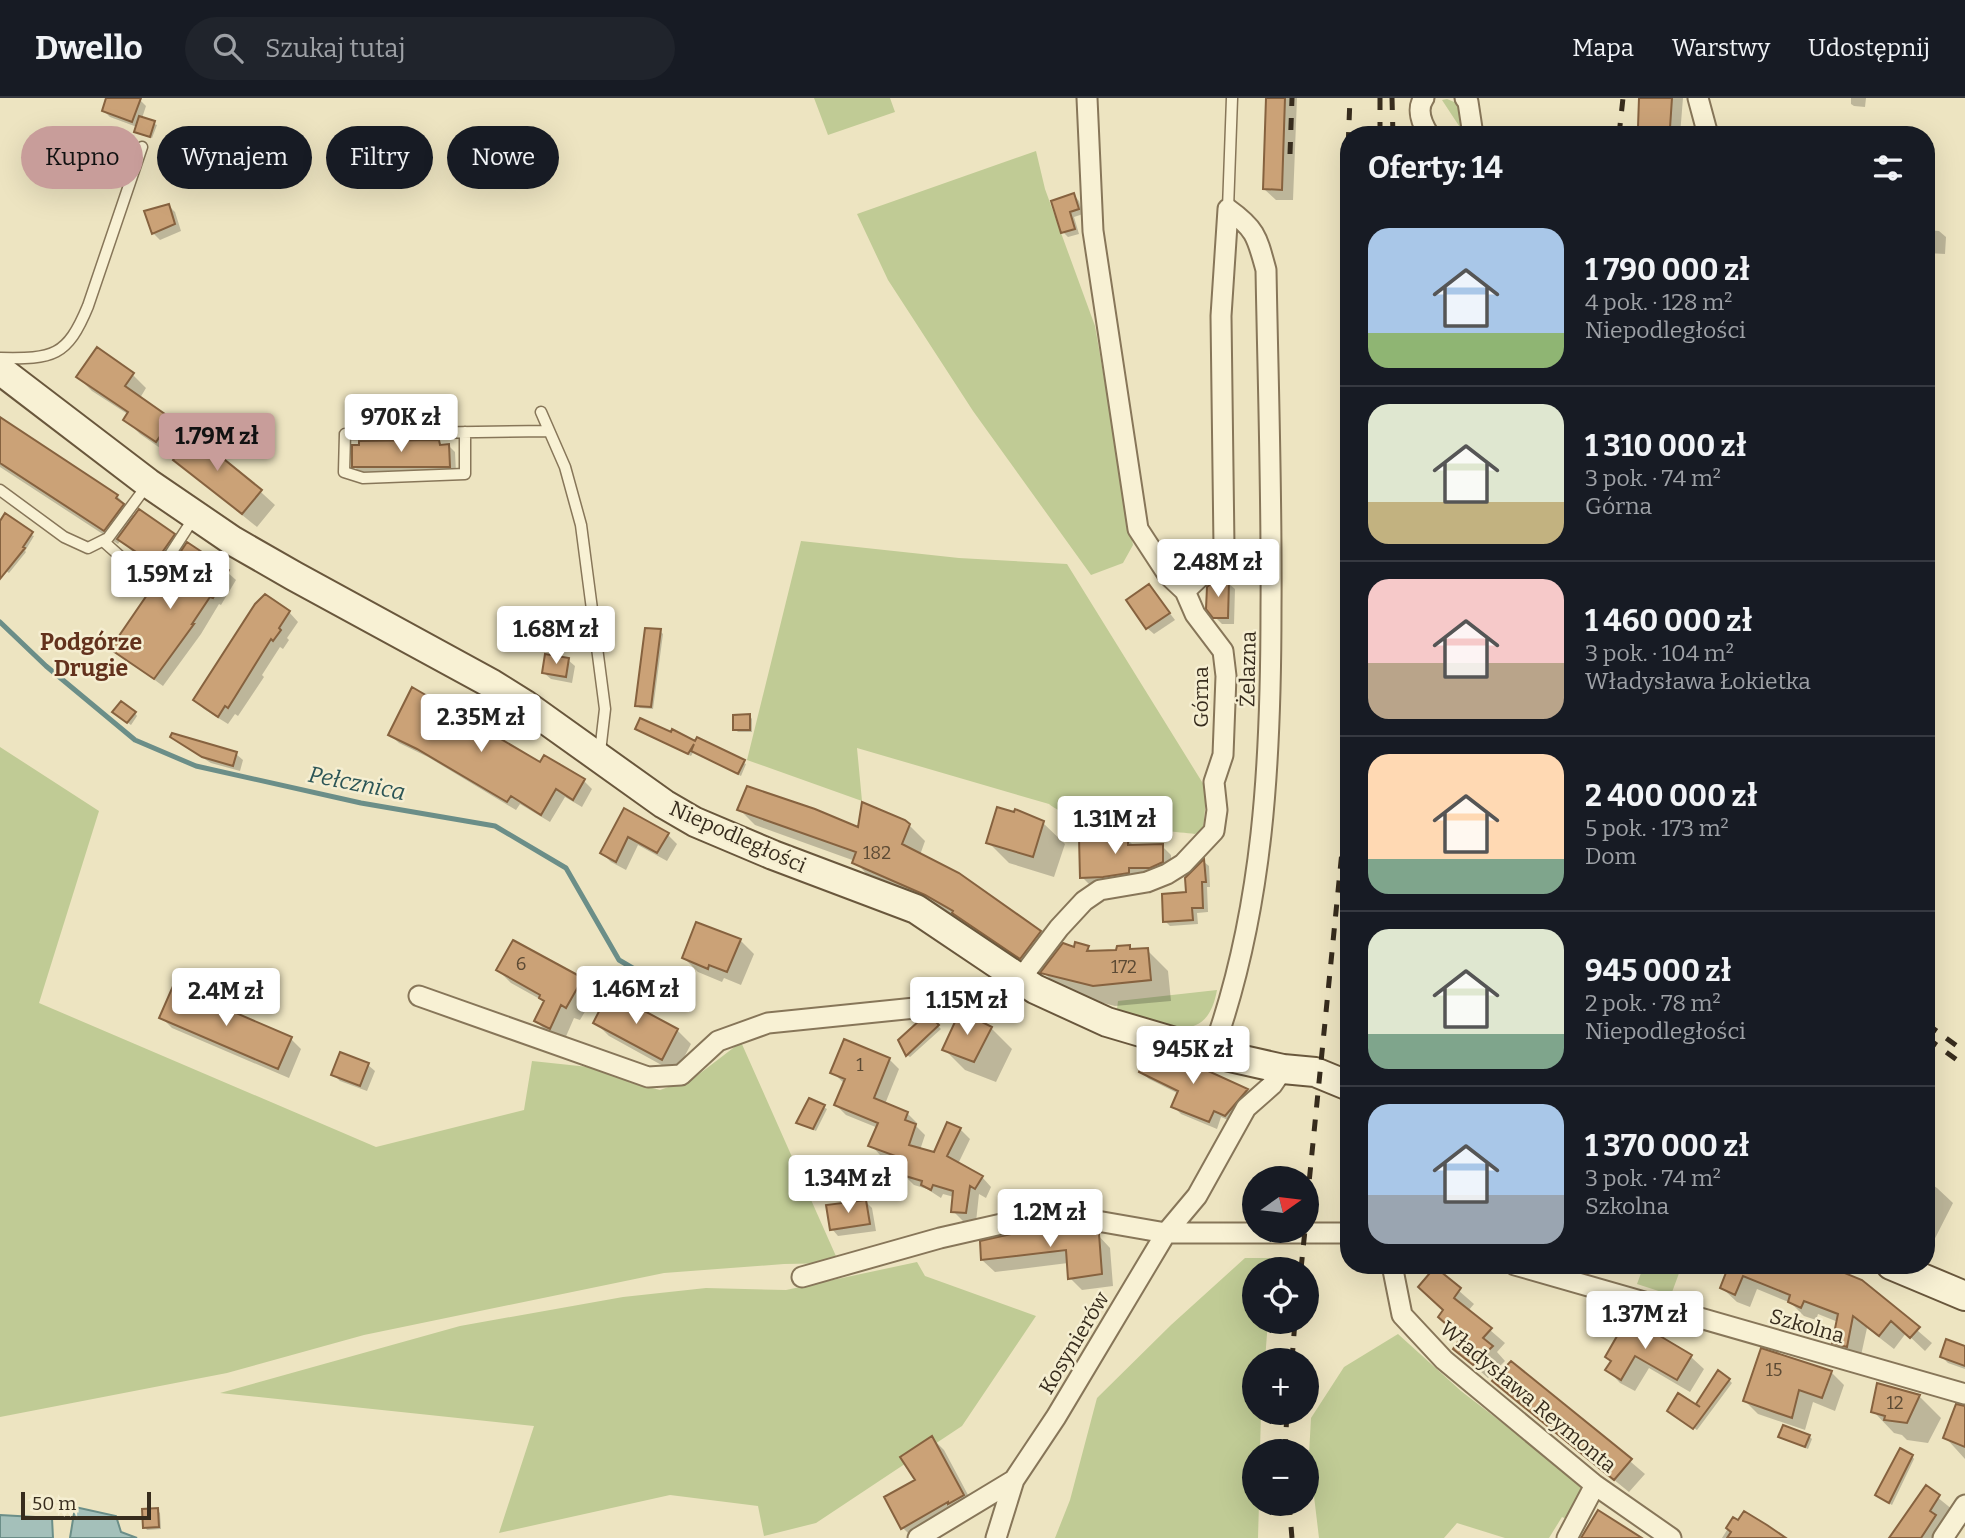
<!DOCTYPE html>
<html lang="pl">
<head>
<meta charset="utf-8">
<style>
  :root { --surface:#171b24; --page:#20242c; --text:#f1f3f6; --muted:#9ea1a6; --line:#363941; --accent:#c89d9a }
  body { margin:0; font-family:Bitter,serif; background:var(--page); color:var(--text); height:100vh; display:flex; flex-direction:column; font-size:26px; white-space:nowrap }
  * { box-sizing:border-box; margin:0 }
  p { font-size:23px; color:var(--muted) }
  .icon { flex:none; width:38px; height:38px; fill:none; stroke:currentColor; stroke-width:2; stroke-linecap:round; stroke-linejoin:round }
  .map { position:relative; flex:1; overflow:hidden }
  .panel { position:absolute; left:1340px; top:28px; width:595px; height:1148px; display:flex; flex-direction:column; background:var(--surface); border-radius:28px; box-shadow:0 7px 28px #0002 }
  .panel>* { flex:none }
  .banner { position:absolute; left:21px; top:28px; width:665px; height:63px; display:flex; gap:14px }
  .needle { width:46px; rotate:76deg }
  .fabs { position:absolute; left:1242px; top:1068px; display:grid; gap:14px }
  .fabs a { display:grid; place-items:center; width:77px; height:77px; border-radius:50%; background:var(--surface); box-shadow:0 7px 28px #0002; font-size:35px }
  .scale { position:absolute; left:21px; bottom:18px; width:130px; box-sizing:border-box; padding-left:7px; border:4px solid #372c1d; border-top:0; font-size:19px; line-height:24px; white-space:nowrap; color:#372c1d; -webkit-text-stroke:5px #f5eed1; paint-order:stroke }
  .price { position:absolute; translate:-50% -60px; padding:0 16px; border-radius:7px; background:#fff; color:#222; font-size:23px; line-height:46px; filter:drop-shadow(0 2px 4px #0008) }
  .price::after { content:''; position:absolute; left:50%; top:42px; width:21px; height:16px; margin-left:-10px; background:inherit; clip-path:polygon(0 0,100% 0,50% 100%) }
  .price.current { background:var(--accent); color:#111 }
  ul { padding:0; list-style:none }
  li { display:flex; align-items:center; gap:21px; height:175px; padding:0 28px }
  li+li { border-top:2px solid var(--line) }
  li span { display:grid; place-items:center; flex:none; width:196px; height:140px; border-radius:21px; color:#555 }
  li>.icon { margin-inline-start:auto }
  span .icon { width:84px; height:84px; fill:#fffc; stroke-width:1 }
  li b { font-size:30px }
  h2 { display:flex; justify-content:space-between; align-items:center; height:84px; padding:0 28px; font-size:30px }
  .pill { padding:0 24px; border-radius:32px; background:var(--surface); box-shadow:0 7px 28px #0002; font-size:24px; line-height:63px }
  .pill.current { background:var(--accent); color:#111 }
  header { display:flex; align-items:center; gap:42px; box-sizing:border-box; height:98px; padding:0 35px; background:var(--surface); border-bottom:2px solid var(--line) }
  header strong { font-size:33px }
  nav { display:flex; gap:38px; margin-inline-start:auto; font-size:24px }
  .search { width:490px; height:63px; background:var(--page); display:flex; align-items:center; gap:18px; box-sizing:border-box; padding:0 24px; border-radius:38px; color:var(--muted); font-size:26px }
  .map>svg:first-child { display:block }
</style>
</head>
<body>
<header>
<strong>Dwello</strong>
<div class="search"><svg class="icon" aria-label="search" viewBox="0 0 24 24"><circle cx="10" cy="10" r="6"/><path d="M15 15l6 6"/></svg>Szukaj tutaj</div>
<nav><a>Mapa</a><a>Warstwy</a><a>Udostępnij</a></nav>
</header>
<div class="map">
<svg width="1965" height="1440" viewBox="0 0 1965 1440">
  <rect width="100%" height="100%" fill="#ede4c1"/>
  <path fill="#c0cb95" d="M814 0H890L895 14 828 37Z
    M1447 1 1459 6 1465 37 1442 2Z
    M1740 28 1763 30V37H1740Z
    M1036 53 1045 91 1095 228 1133 447 1123 465 1091 477 973 313 888 182 857 116Z
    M801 443 959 460 1067 466 1207 692 1203 731 1195 736C1163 732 1071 726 1049 706L857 650 862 703 747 662Z
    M0 649 99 713 39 905 376 1049 524 1012 532 963 598 970 629 984 660 992 694 980 741 944 839 1165 784 1166 664 1175 364 1237 227 1275 0 1319Z
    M1217 892C1206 954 1158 924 1117 911L1118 903Z
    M1245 1160H1270V1171H1255V1223H1268L1265 1262H1255V1314H1261L1260 1353H1255V1405H1259L1258 1440H1055L1070 1402 1097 1300 1171 1227Z
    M917 1164 925 1178 1036 1218 962 1328 816 1425 764 1438 758 1408 670 1397 499 1435 534 1328 220 1295 460 1228 623 1199 706 1190 786 1192Z
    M1644 1167H1682L1671 1197 1637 1186Z
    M1398 1236 1461 1293 1582 1386 1569 1422 1562 1419 1549 1440H1505L1457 1425 1444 1440H1319L1309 1356 1311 1320 1344 1269Z"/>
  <path fill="#a4c0ba" stroke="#6b8e88" stroke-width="2" d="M75 1409 116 1418 121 1434 137 1440H70Z
    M0 1417 52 1420 53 1440H0Z"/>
  <path fill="#0003" d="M108 0 140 2 146 8 142 20 157 27 152 40 139 36 136 33 137 29 110 19 104 13Z
    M1268 0H1297L1293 102H1276L1264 91Z
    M1642 0H1683L1680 37H1649L1640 28Z
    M1851 0H1866L1865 9 1854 8 1851 6Z
    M1074 97 1079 103 1083 116 1074 119 1079 136 1068 139 1063 134Z
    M169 108 175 114 181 133 160 142 153 135Z
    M1927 132 1939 133 1946 139 1945 156 1927 155Z
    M132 276 146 290 140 300 171 322 185 336 170 357 140 336 126 322 129 317 92 293 78 279Z
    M0 322 117 398 131 412 129 414 135 419 174 437 186 449 227 474 236 482 221 507 219 506 201 536 163 588 112 551 166 477 133 454 121 442 118 446 0 369Z
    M439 344 443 348H449L455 354 456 375H360L354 368Z
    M214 351 275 407 257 429 190 375 176 361Z
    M0 426 34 438 25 453 26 454 9 475 0 469Z
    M1228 485 1235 491 1234 526H1222L1215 519Z
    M1149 488 1175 522 1154 536 1147 530Z
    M289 514 298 524 287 540 289 542 283 551 280 549 262 577 264 579 238 618 235 616 228 626 204 611 195 602Z
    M660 533 663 536 653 611 640 610 637 608Z
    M568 562 575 568 572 585 551 581 544 575Z
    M135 615 137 618 131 627 117 617Z
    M750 618 752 621V634H738L735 631Z
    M640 633 696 646 746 666 741 678 694 653 691 658Z
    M390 637 541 667 583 682 592 691 582 709 565 699 550 724 520 706 516 712 428 659 399 645Z
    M172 639 236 656 243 662 240 673 211 665 179 645Z
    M739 711 859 731 909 727 925 743 920 757 958 776 1040 835 1056 850 1037 876 965 826 870 780 855 763 755 727Z
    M625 712 668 737 677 746 667 763 638 747 626 772 611 764 602 755Z
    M1043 725 1065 746 1054 779 1009 765 988 744Z
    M1111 736 1117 741H1127L1135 749 1162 748 1171 757V773L1091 788 1082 779 1096 741Z
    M1204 764 1209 768 1210 789H1207L1208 814 1197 815 1198 826 1170 828 1165 823 1187 796Z
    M740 842 754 856 741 887 724 880 722 884 698 874 684 860Z
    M1129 849 1133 853 1147 852 1168 873 1171 903 1115 908 1064 895 1043 874 1075 851 1088 850 1093 855 1118 854Z
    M498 872 582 881 596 895 580 922 574 920 564 943 549 936 536 923 545 904 511 885Z
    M161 919 291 941 301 951 289 980 172 930Z
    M931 921 941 931 910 959 907 957Z
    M595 924 677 932 691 946 676 975 609 938Z
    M991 930 1012 951 996 984 965 972 944 951Z
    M889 961 899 971 885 1006 907 1015 917 1025 916 1028 925 1037 920 1052 935 1057 960 1031 970 1041 958 1066 982 1079 991 1089 986 1100 979 1096 976 1124 963 1123 953 1113 954 1099 943 1096 941 1100 927 1091 914 1087 904 1077 905 1074 899 1068 901 1065 880 1057 871 1047 878 1030 846 1017 836 1007 845 986 832 974Z
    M368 967 375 973 367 993 340 983 333 976Z
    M1194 969 1247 993 1255 1000 1233 1024 1221 1019 1217 1031 1181 1016 1173 1008 1179 996 1149 981 1141 974Z
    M810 1002 827 1011 816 1033 798 1025Z
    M1927 1083 1937 1090 1953 1105 1927 1156Z
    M866 1104 872 1110 876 1133 838 1138 832 1131Z
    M1048 1137H1098L1110 1150 1113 1188 1082 1192 1070 1180 1068 1165 995 1174 982 1162Z
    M1730 1171 1861 1184 1932 1245 1925 1253 1906 1235 1894 1251 1867 1230 1860 1262 1848 1258 1834 1244 1838 1224 1818 1216 1816 1222 1804 1218 1791 1205 1757 1191 1750 1209 1737 1204 1722 1190Z
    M1435 1172 1474 1206 1468 1213 1505 1245 1497 1254 1505 1263 1488 1280 1455 1251 1463 1240 1444 1212Z
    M1629 1222 1691 1259 1704 1271 1690 1294 1649 1270 1635 1293 1620 1285 1608 1272Z
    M1965 1249V1271L1948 1265 1942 1259Z
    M1831 1274 1844 1287 1835 1313 1813 1304 1805 1332 1758 1316 1745 1303Z
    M1729 1282 1732 1285 1697 1332 1672 1315 1703 1313Z
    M1494 1283 1585 1325 1645 1376 1629 1394 1508 1296Z
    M1879 1287 1920 1299 1941 1320 1928 1345 1907 1342 1902 1337 1894 1335 1873 1313Z
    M1965 1312V1361L1945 1339Z
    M1809 1338 1812 1341 1808 1351 1780 1339Z
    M932 1340 944 1352 975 1410 913 1440 903 1430Z
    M1912 1358 1914 1361 1892 1407 1880 1400Z
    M1926 1390 1953 1412 1942 1440H1891Z
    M157 1412 160 1415 161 1431 147 1432 145 1429Z
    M1734 1421 1781 1440H1722Z"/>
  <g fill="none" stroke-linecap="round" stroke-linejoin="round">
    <path stroke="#6b8e88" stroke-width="5" d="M0 524 46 568 135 642 196 668 361 705 495 728 566 770 619 862 682 899"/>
  </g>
  <path fill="#cba277" stroke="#86623f" stroke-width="2" d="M106 0H141L132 24 102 13Z
    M1266 0H1285L1282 92 1263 91Z
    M1639 0H1672L1670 30 1638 29Z
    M139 18 155 23 150 39 134 34Z
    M1074 95 1079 111 1070 114 1075 131 1061 135 1051 103Z
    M169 106 175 126 152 136 144 113Z
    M97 249 134 275 125 288 172 321 156 344 123 322 128 314 76 279Z
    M0 319 118 397 116 400 124 406 104 433 0 365Z
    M195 334 216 350 214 353 262 392 242 416 173 362Z
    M439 342 440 347 449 346 450 369H352V347H359V343Z
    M139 411 175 436 154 466 117 441Z
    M5 415 33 434 23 449 25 450 0 481V423Z
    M187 444 229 472 213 500 210 499 192 526H194L154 581 110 551 158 481 168 473Z
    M1214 483H1229L1228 520H1213L1206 511 1207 489Z
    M1149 486 1170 515 1146 531 1126 502Z
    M265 496 290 513 279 530 281 532 273 543 271 541 235 599 228 610 225 608 218 619 193 602 255 506Z
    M645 530 661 531 651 609 635 608Z
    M545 556 569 560 566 579 542 575Z
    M412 589 540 664 544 657 585 681 573 702 556 691 541 717 511 698 507 704 417 651 388 637Z
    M121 603 136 614 127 625 112 614Z
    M750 616V632H733V617Z
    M640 620 671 634 672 631 695 643 697 639 745 662 738 676 691 653 694 646 688 656 635 631Z
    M172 635 237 654 233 668 202 659 170 639Z
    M747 688 815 711 858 729 862 704 905 722 910 726 902 746 959 775 1041 833 1020 861 952 815 953 813 925 797 852 765 856 754 737 712Z
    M997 709 1014 714 1015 711 1044 723 1033 759 986 745Z
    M624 710 669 735 657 755 628 739 616 764 600 755Z
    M1095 734H1112V740L1128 739V747L1163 746V764L1150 770H1129V775L1103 779 1080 780 1079 739H1095Z
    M1204 761 1206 784H1202L1203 810H1192L1193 822 1163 824 1162 796 1186 794 1185 780Z
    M696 824 741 841 727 874 709 867 708 871 682 860Z
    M513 842 583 880 566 910 561 907 550 931 534 923 544 903 539 900 540 897 496 872Z
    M1075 844 1089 848 1087 853 1116 852 1117 848 1130 847V851L1148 850 1151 882 1093 888 1040 875 1063 845 1074 849Z
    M173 888 292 939 278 971 159 920Z
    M609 894 678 931 662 962 593 925Z
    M960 913 992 929 974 964 942 952Z
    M931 919 939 927 906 958 898 942 920 922Z
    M844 941 890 960 874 1000 908 1014 905 1022 916 1026 909 1047 934 1054 947 1024 961 1030 947 1058 983 1078 975 1091 970 1088 966 1115 951 1114 953 1093 933 1087 931 1092 921 1087 922 1083 902 1077 904 1071 897 1069 901 1060 868 1048 878 1025 834 1007 845 981 830 975Z
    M1148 953 1195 967 1248 991 1225 1018 1214 1013 1209 1024 1171 1009 1178 993 1139 974Z
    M340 954 369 965 360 988 331 977Z
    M809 1000 825 1007 813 1031 796 1025Z
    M866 1102 870 1126 830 1132 826 1107Z
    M1029 1132 1047 1133V1135L1099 1136 1102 1176 1068 1181 1066 1152 981 1162 980 1143Z
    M1718 1167H1825L1862 1182 1920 1229 1910 1240 1891 1223 1879 1238 1853 1218 1847 1249 1832 1245 1838 1216 1804 1203 1801 1210 1788 1204 1790 1197 1743 1178 1735 1197 1720 1190 1727 1172Z
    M1435 1169 1461 1190 1454 1200 1492 1230 1483 1240 1493 1248 1473 1267 1453 1251 1461 1239 1438 1219 1443 1212 1418 1189Z
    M1628 1219 1692 1257 1677 1282 1635 1258 1621 1282 1605 1272 1611 1263 1605 1259Z
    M1946 1241 1965 1248V1268L1940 1259Z
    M1761 1250 1832 1273 1822 1300 1799 1292 1792 1320 1743 1303Z
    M1511 1263 1632 1361 1614 1382 1492 1283Z
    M1718 1272 1730 1281 1693 1331 1667 1313 1678 1295 1700 1309 1696 1306Z
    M1877 1285 1920 1297 1907 1325 1884 1322 1885 1318 1871 1314Z
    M1956 1306 1965 1308V1349L1943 1340Z
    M1783 1327 1810 1337 1805 1349 1778 1339Z
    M932 1338 964 1397 948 1406V1404L901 1431 884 1399 915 1382 900 1359Z
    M1900 1350 1913 1357 1889 1405 1875 1397Z
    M1926 1387 1940 1397 1930 1413 1936 1417 1921 1440H1889Z
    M158 1410 159 1429 143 1430 142 1411Z
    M1598 1412 1642 1440H1581Z
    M1744 1413 1767 1427 1786 1440H1727L1731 1434 1726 1430 1733 1419 1738 1422Z"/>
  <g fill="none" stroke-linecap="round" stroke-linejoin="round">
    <g stroke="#877659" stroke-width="13">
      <path id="service" d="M1228 111 1232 0
        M0 260C53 261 67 259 88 208L142 49
        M541 314 565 369 581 427 605 611 600 654
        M465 334V376L363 380 344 374 345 336 549 333
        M0 392 64 439 88 450 108 440 148 386
        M103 443 141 477 152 476 162 469 195 418"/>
    </g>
    <g stroke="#877659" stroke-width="23">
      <path id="minor" d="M1424 0C1416 11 1422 26 1429 37
        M1465 0 1468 4 1473 37
        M1698 0 1708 37
        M1185 493 1206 473 1224 449 1221 218 1228 111
        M419 898 648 979 681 977 718 943 768 925 915 910 993 892 1008 886 1021 880 1059 830 1084 803 1100 792 1147 784 1167 776 1183 766 1214 733 1217 712 1214 684 1223 657 1226 578 1223 553 1195 516 1185 493 1168 477 1138 431 1093 133 1087 0
        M1212 955C1264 812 1271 662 1271 511 1272 398 1268 285 1266 172 1257 139 1256 131 1228 111
        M1392 1167 1402 1217 1444 1262 1595 1387 1671 1440
        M1515 1167 1965 1296
        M802 1179 940 1140 1028 1120 1097 1123 1166 1135H1349
        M918 1440 1014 1382 1056 1319 1166 1135 1197 1098 1246 1010 1272 987 1283 971
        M996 1440 1014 1382
        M1567 1440 1595 1387
        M1943 1440 1965 1407"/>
    </g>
    <g stroke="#69573c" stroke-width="32">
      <path id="secondary" d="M0 272 148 385 233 443 294 478 492 586 524 606 664 706 695 724 773 757 916 811 1035 891 1107 924 1212 955 1283 971 1315 974 1349 988
        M1891 1167 1965 1198"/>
    </g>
    <use href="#service" stroke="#f8f1d4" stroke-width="10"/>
    <use href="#minor" stroke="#f8f1d4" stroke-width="19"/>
    <use href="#secondary" stroke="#f8f1d4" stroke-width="28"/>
    <path stroke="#372c1d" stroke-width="5" stroke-dasharray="12 12" stroke-linecap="butt" d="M1380 0V37
      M1392 0 1393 37
      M1619 37 1623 0
      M1290 56 1292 0
      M1349 214 1345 126 1350 0
      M1927 926 1965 954
      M1927 940 1965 968
      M1307 1105 1349 683
      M1301 1171 1305 1132
      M1292 1262 1295 1223
      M1285 1353 1287 1314
      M1289 1405 1292 1440"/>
  </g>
  <g text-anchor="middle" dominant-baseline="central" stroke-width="5" stroke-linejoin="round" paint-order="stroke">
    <g font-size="18" fill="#5c4a34">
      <text x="877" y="755">182</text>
      <text x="521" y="866">6</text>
      <text x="1124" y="869">172</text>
      <text x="860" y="967">1</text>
      <text x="1774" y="1272">15</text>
      <text x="1895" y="1305">12</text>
    </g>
    <g font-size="21" fill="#372c1d" stroke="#f5eed1">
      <text transform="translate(1248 571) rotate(-89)">Żelazna</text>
      <text transform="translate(1201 599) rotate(-90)">Górna</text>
      <text transform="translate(738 739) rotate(24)">Niepodległości</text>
      <text transform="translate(1807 1228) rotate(16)">Szkolna</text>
      <text transform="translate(1074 1245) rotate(-59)">Kosynierów</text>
      <text transform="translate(1528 1299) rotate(40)">Władysława Reymonta</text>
    </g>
    <g font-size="23" font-weight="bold" fill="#63321d" stroke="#f5eed1">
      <text x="91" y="544">Podgórze<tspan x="91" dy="26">Drugie</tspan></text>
    </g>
    <g font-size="23" font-style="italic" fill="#2c5556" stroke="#f5eed1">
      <text transform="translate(357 685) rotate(11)">Pełcznica</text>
    </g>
  </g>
</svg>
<div class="fabs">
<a><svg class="needle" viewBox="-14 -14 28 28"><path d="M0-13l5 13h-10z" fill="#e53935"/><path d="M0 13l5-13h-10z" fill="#9ea1a6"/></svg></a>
<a><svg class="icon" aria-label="locate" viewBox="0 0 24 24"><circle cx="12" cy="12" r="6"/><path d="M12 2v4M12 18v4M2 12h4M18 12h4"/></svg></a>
<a>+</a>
<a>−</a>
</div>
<div class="scale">50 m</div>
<b class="price" style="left:401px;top:356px">970K zł</b>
<b class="price current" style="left:217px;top:375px">1.79M zł</b>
<b class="price" style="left:1218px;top:501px">2.48M zł</b>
<b class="price" style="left:170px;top:513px">1.59M zł</b>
<b class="price" style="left:556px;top:568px">1.68M zł</b>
<b class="price" style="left:481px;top:656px">2.35M zł</b>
<b class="price" style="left:1115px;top:758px">1.31M zł</b>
<b class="price" style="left:636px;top:928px">1.46M zł</b>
<b class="price" style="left:226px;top:930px">2.4M zł</b>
<b class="price" style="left:967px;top:939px">1.15M zł</b>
<b class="price" style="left:1193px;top:988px">945K zł</b>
<b class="price" style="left:848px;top:1117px">1.34M zł</b>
<b class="price" style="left:1050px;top:1151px">1.2M zł</b>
<b class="price" style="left:1645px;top:1253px">1.37M zł</b>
<div class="banner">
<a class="pill current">Kupno</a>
<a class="pill">Wynajem</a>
<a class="pill">Filtry</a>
<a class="pill">Nowe</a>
</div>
<section class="panel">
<h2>Oferty: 14<svg class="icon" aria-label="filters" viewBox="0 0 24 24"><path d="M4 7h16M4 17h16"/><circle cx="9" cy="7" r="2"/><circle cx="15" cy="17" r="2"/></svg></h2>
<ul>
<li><span style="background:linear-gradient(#a9c7e8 75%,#8fb573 0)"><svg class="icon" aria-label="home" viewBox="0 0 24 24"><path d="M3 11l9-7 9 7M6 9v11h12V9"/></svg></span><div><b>1 790 000 zł</b><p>4 pok. · 128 m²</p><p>Niepodległości</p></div></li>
<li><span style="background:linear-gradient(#dfe7d0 70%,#c2b280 0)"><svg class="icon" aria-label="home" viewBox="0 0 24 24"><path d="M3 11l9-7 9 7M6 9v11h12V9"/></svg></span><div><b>1 310 000 zł</b><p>3 pok. · 74 m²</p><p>Górna</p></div></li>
<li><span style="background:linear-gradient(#f6c9c9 60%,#b9a48a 0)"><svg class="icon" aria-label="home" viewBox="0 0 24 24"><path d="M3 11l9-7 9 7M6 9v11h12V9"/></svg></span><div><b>1 460 000 zł</b><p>3 pok. · 104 m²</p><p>Władysława Łokietka</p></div></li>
<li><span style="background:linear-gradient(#ffd9b3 75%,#7fa58c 0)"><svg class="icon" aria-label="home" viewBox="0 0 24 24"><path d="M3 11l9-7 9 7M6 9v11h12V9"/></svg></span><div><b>2 400 000 zł</b><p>5 pok. · 173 m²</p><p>Dom</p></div></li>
<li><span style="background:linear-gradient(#dfe7d0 75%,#7fa58c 0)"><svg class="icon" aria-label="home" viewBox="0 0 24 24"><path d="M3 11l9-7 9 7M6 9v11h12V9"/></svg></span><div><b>945 000 zł</b><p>2 pok. · 78 m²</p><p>Niepodległości</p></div></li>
<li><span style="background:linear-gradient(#a9c7e8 65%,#9aa5b1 0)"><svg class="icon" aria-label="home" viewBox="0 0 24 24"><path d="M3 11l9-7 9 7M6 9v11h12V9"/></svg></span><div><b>1 370 000 zł</b><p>3 pok. · 74 m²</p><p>Szkolna</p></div></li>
</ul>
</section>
</div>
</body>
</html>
